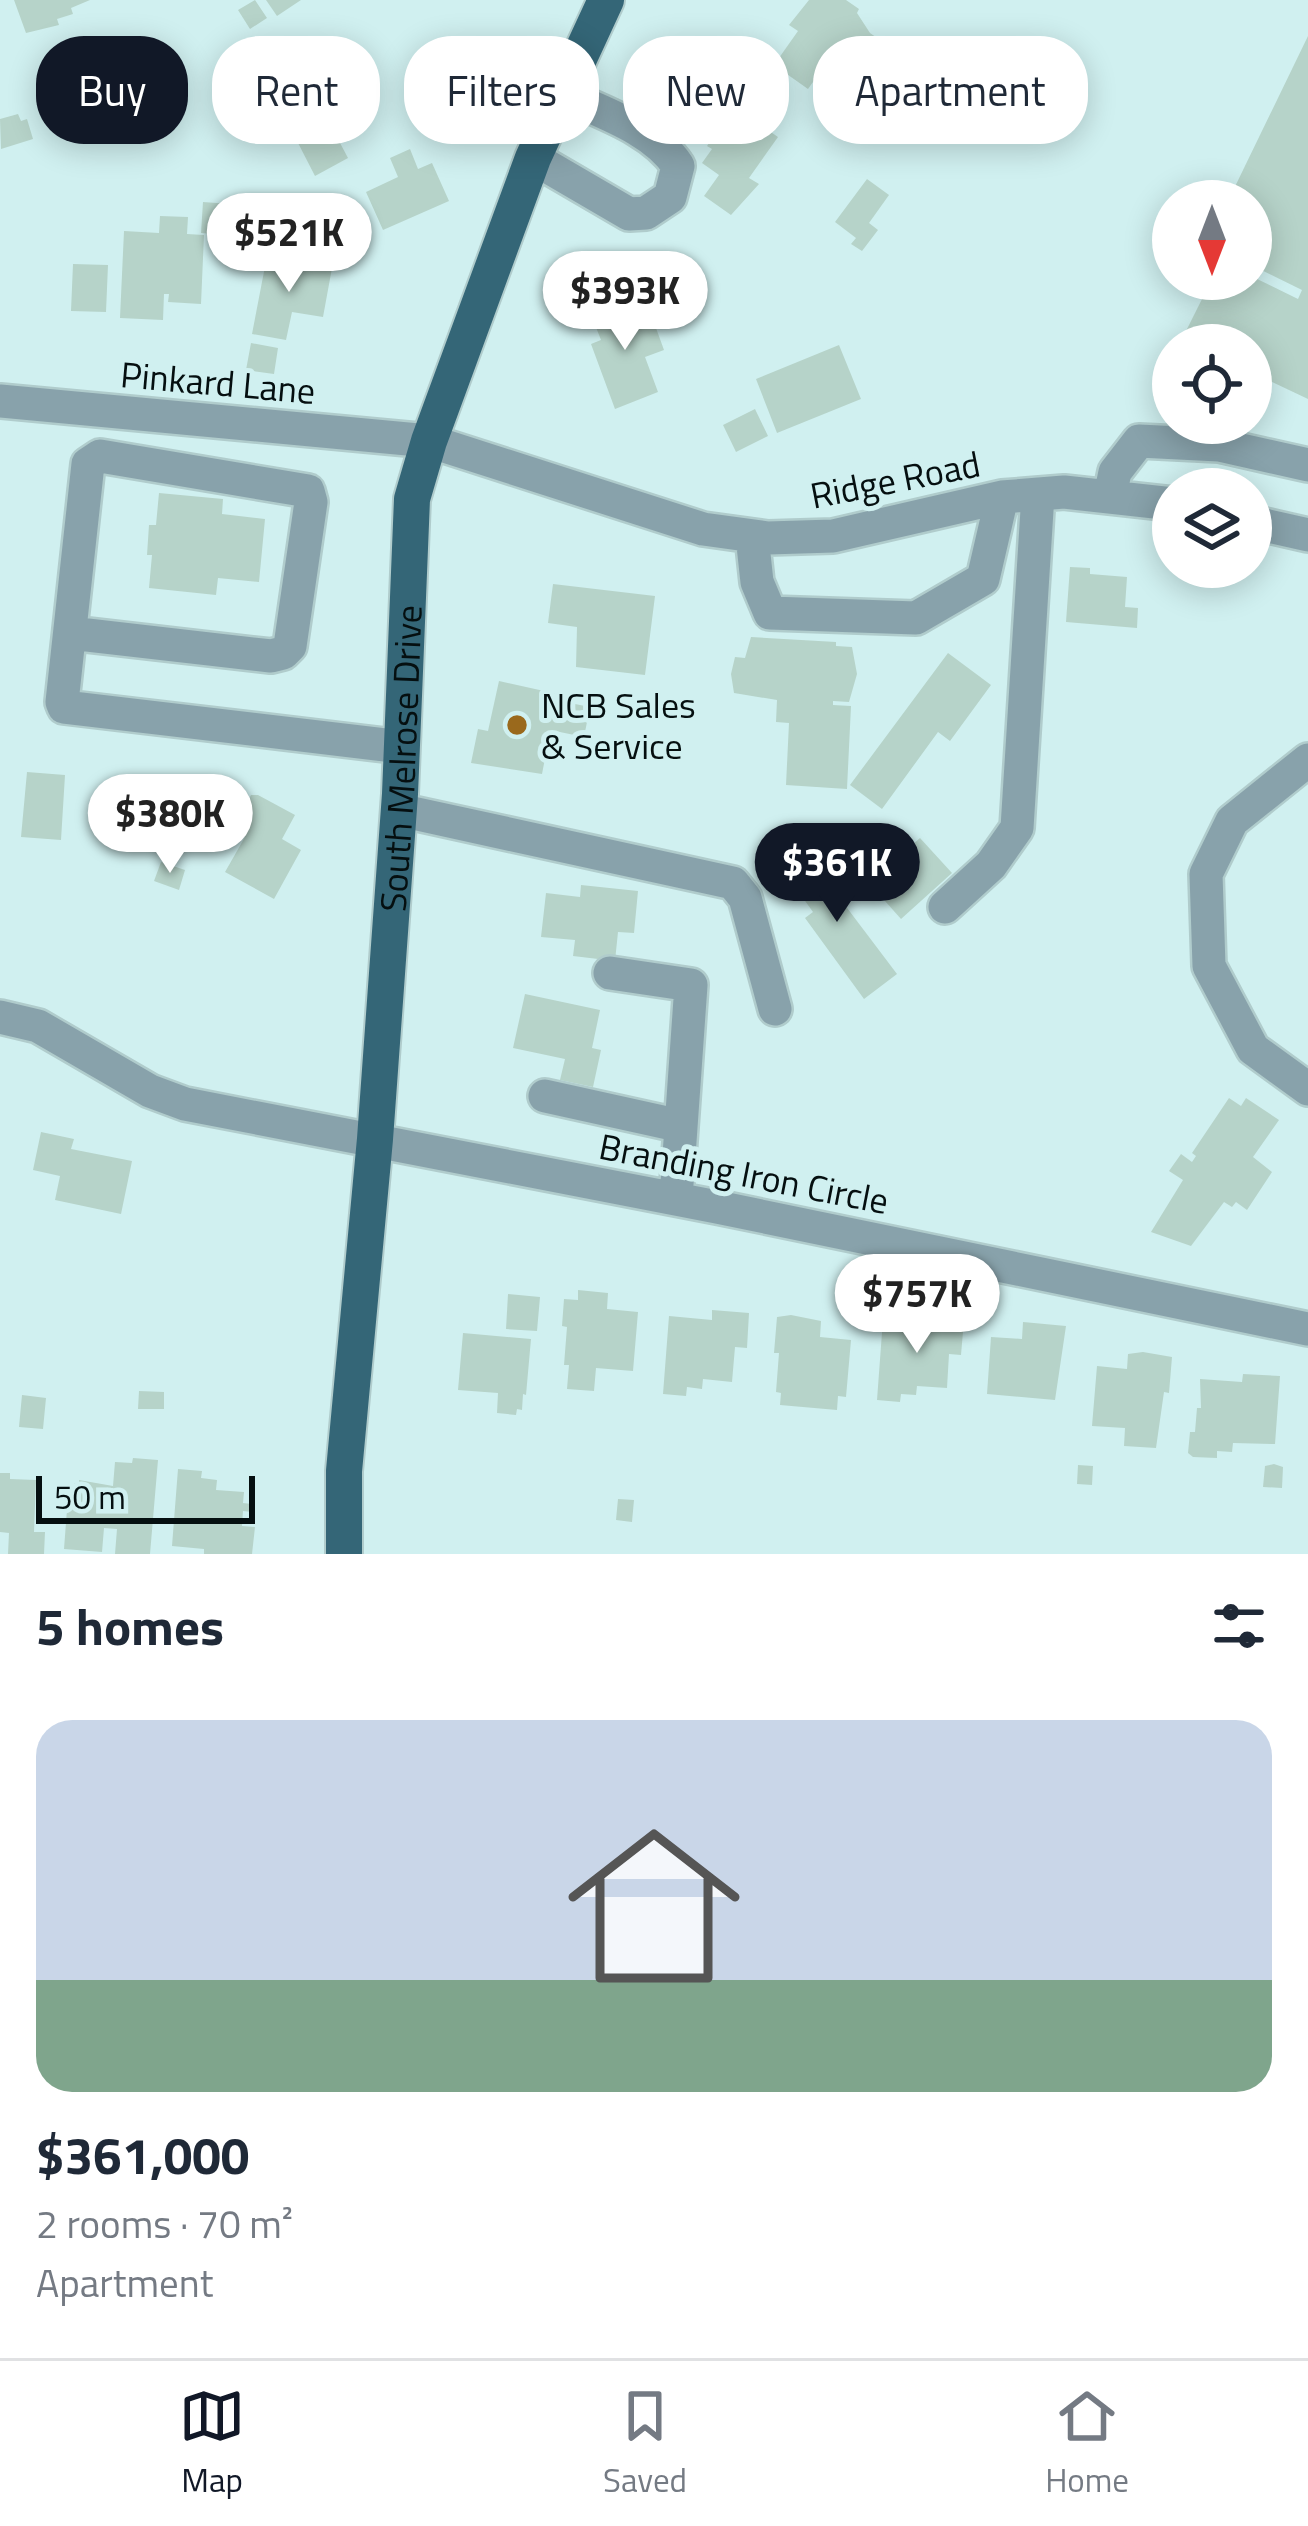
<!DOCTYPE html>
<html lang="en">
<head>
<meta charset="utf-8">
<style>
  :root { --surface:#fff; --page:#f6f6f7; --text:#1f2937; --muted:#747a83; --line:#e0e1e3; --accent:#111827 }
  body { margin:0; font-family:"Titillium Web",sans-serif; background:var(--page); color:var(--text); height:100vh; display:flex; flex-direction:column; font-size:45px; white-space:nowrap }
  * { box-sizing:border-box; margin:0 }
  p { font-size:39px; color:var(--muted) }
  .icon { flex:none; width:66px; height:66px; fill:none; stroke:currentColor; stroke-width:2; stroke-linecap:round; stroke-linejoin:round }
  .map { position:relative; height:1554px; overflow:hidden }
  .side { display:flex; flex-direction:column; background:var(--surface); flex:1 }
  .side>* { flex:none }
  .top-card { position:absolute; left:36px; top:36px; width:1236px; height:108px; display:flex; gap:24px }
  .needle { width:78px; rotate:180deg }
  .fabs { position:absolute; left:1152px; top:180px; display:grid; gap:24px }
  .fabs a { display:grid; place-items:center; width:120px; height:120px; border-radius:50%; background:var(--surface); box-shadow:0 6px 30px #0003; font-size:60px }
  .scale { position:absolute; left:36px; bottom:30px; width:219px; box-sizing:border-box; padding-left:12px; border:6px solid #050f10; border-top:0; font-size:33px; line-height:42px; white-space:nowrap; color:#050f10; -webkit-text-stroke:9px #d0f0f0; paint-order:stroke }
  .price { position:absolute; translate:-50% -102px; padding:0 27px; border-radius:42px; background:#fff; color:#222; font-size:39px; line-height:78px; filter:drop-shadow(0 3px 6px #0008) }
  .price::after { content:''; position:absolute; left:50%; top:72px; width:36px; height:27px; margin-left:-18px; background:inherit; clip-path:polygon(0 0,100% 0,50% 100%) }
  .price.selected { background:var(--accent); color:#fff }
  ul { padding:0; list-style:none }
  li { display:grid; align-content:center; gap:24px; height:636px; padding:0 36px }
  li+li { border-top:3px solid var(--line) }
  li span { display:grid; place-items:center; height:372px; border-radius:36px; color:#555 }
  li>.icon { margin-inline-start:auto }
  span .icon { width:216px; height:216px; fill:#fffc; stroke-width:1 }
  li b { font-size:51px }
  h2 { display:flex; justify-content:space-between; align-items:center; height:144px; padding:0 36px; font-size:51px }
  .chip { padding:0 42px; border-radius:48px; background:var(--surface); box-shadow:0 6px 30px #0003; font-size:42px; line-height:108px }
  .chip.selected { background:var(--accent); color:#fff }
  .menu { display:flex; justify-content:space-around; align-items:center; height:168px; border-top:3px solid var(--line); background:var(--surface); font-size:33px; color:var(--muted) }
  .menu a { display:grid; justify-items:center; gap:6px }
  .menu .selected { color:var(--accent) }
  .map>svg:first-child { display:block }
</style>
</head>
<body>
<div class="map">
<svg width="1308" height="1554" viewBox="0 0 1308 1554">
  <rect width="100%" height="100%" fill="#d0f0f0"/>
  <path fill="#b6d3c9" d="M14 0H90L71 8 73 14 57 19 59 25 26 33Z
    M255 0 267 18 250 29 238 10Z
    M266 0H301L277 16Z
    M809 0H846L859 9 857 13 870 33 913 63 890 95 833 54 808 89 774 65 798 31 789 25Z
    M1308 36V399L1251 372V345H1210L1185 333 1212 279 1251 276 1298 299 1302 290 1251 265V201H1228Z
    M739 110 778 137 749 178 759 184 731 215 704 196 719 175 702 163 712 149 707 146 713 137 718 141Z
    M18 114 21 121 27 119 33 139 1 149 0 119Z
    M330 124 348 158 315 176 297 141Z
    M410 149 418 169 432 163 449 201 383 230 366 192 398 177 390 158Z
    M867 179 889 195 869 223 878 230 862 251 851 244 856 238 835 222Z
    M203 202 230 204 228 235 201 233Z
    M160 216 188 217 187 234 204 235 201 304 168 302 169 294H164L163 320 120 318 124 231 159 233Z
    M267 256 332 268 323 317 292 312 286 340 252 334Z
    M73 264 108 265 106 312 71 311Z
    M623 299 632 324 652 317 664 350 645 357 658 392 615 409 591 344 601 340 590 312Z
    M251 343 278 348 274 374 246 370Z
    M839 345 861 399 777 433 756 379Z
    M1173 364V395L1167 405 1153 397Z
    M755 409 768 436 736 452 723 425Z
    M159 493 223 499 222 514 265 519 259 582 218 578 216 595 149 588 152 555H147L149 525H156Z
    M1070 567 1090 568V574L1127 577 1125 607 1138 608 1137 628 1066 622Z
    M553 584 655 596 645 675 576 667 577 627 548 623Z
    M751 637 836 642V646L852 647 857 674 849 702 833 701V705L851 706 847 789 786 785 789 723 776 722 777 700 734 693 731 674 735 657 745 658Z
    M948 653 991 685 950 741 938 732 882 809 850 785Z
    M499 681 562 695 560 701 590 707 584 737 555 731 553 739 549 738 542 774 471 763 478 729 488 731Z
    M27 772 65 775 61 840 21 837Z
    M221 793 245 807 251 795H258L295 815 282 839 301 850 274 899 225 872 245 837 221 824 217 831 199 822Z
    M920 838 952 873 901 919 869 883Z
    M798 843 897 974 864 999 805 918 813 912 775 859Z
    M161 862 185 870 179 890 154 881Z
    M581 885 638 891 634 933 618 932 615 961 573 956 575 940 541 937 546 893 580 897Z
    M525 994 600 1010 592 1048 601 1050 593 1087 560 1080 565 1059 513 1048Z
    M1229 1098 1241 1106 1246 1098 1279 1120 1253 1157 1272 1172 1247 1210 1236 1202 1232 1207 1224 1202 1191 1246 1151 1232 1183 1180 1169 1171 1181 1154 1192 1162 1196 1156 1192 1153Z
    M41 1132 74 1139 71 1149 132 1161 121 1214 55 1200 60 1176 33 1170Z
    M578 1290 608 1293 607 1309 638 1312 633 1371 596 1368 594 1391 567 1389 569 1365H564L567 1327 562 1326 564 1299 578 1300Z
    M508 1294 540 1297 537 1331 506 1329Z
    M712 1310 749 1313 747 1348 735 1347 732 1382 703 1379 702 1389 687 1387 686 1396 663 1394 669 1316 712 1320Z
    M791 1315 821 1321 820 1337 851 1340 846 1397 838 1396 837 1410 780 1405 781 1393 776 1392 779 1353H774L777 1317Z
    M929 1317 964 1320 961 1355 949 1354 947 1388 917 1386 916 1395 901 1394 900 1402 877 1400 883 1319 916 1322V1327L928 1328Z
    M1023 1322 1066 1326 1055 1400 987 1394 991 1337 1022 1339Z
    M463 1333 531 1339 526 1395 523 1394 522 1410 517 1409 516 1415 497 1413 498 1393 458 1390Z
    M1143 1352 1172 1357 1169 1393 1164 1392 1156 1448 1124 1446 1125 1428 1092 1426 1097 1366 1127 1369 1128 1354Z
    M1243 1374 1280 1376 1275 1444 1233 1443 1232 1452 1217 1451V1458L1193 1457 1188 1453 1190 1432H1195L1197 1408H1201L1200 1379 1242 1382Z
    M139 1391 164 1392V1409H138Z
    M22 1395 46 1398 43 1429 19 1427Z
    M133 1458 158 1460 150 1554H115L117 1529 104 1528 102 1552 64 1549 69 1483 79 1484V1480L113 1486 115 1462 132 1463Z
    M1274 1464 1283 1467 1282 1488 1263 1487 1265 1466Z
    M1078 1465 1093 1466 1092 1485 1077 1484Z
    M178 1469 202 1471 201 1478 217 1480 216 1490 244 1492 243 1503 252 1504V1512L243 1511 242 1526 255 1527 252 1554H204V1549L172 1546Z
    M0 1473H10V1479L36 1480 34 1532H45L44 1554H8L9 1533 0 1532Z
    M618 1499 634 1500 632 1522 616 1520Z"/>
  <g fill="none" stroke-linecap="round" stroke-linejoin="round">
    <g stroke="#b0cccc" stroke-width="38">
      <path id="minor" d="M533 158 629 214 646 213 670 197 678 166C654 129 601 112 562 94
        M0 401 429 441 703 529 768 538 833 536 1002 497 1064 492 1173 504
        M1110 496 1115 472 1139 441 1219 445 1308 465
        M1251 522 1308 535
        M752 536 757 582 770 613 916 618 983 579 1002 497
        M70 633 271 656 283 653 290 646 311 502 308 491 100 456 88 464 62 702 64 707 402 747
        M1308 760 1232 821 1206 874 1209 966 1253 1049 1308 1089
        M399 810 733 883 745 898 775 1009
        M945 907 991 865 1017 828 1038 494
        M610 973 691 985 676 1198
        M0 1017 38 1026 150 1091 185 1104 717 1207 1308 1329
        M545 1096 681 1126"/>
    </g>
    <g stroke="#b0cccc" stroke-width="40">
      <g id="major">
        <path id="s1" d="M344 1554V1471L375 1139 400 794 412 499 429 441 533 158 606 0"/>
      </g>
    </g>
    <use href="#minor" stroke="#88a2ab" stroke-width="33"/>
    <use href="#major" stroke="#346677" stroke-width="36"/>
  </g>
  <circle fill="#9a691c" stroke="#d0f0f0" stroke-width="4.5" cx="517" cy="725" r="12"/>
  <g text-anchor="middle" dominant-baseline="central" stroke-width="10" stroke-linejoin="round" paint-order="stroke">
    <g font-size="36" fill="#050f10" stroke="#d0f0f0">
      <text transform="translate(218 382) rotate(5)">Pinkard Lane</text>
      <text transform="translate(895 479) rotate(-11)">Ridge Road</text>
      <text stroke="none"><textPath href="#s1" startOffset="798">South Melrose Drive</textPath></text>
      <text transform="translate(744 1173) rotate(11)">Branding Iron Circle</text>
    </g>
    <g font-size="36" fill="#050f10" stroke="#d0f0f0" text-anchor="start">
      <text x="541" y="704">NCB Sales<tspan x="541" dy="41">&amp; Service</tspan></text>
    </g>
  </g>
</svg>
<div class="fabs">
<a><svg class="needle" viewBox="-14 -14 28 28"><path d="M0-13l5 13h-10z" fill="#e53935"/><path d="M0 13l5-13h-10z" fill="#747a83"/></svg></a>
<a><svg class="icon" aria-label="locate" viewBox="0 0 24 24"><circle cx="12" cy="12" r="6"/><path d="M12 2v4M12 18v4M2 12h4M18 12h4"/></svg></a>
<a><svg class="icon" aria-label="layers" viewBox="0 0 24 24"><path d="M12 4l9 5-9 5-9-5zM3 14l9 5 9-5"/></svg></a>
</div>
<div class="scale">50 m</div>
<b class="price" style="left:289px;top:295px">$521K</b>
<b class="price" style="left:625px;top:353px">$393K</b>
<b class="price" style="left:170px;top:876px">$380K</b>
<b class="price selected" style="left:837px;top:925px">$361K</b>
<b class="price" style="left:917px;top:1356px">$757K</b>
<div class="top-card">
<a class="chip selected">Buy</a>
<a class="chip">Rent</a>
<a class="chip">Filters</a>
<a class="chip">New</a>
<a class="chip">Apartment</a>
</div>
</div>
<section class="side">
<h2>5 homes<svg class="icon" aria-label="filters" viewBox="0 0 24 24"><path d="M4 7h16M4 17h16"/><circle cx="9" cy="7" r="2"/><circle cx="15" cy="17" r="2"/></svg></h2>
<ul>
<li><span style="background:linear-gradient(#c9d6e8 70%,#7fa58c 0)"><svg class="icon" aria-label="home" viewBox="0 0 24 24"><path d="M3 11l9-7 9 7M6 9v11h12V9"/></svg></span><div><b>$361,000</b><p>2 rooms · 70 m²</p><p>Apartment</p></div></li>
</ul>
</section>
<nav class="menu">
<a class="selected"><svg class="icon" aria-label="map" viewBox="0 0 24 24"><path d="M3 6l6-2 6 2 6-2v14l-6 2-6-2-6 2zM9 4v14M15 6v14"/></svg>Map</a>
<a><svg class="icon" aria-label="saved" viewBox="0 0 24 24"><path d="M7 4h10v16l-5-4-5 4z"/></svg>Saved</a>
<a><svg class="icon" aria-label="home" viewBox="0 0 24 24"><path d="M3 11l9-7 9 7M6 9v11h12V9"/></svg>Home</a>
</nav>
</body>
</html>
